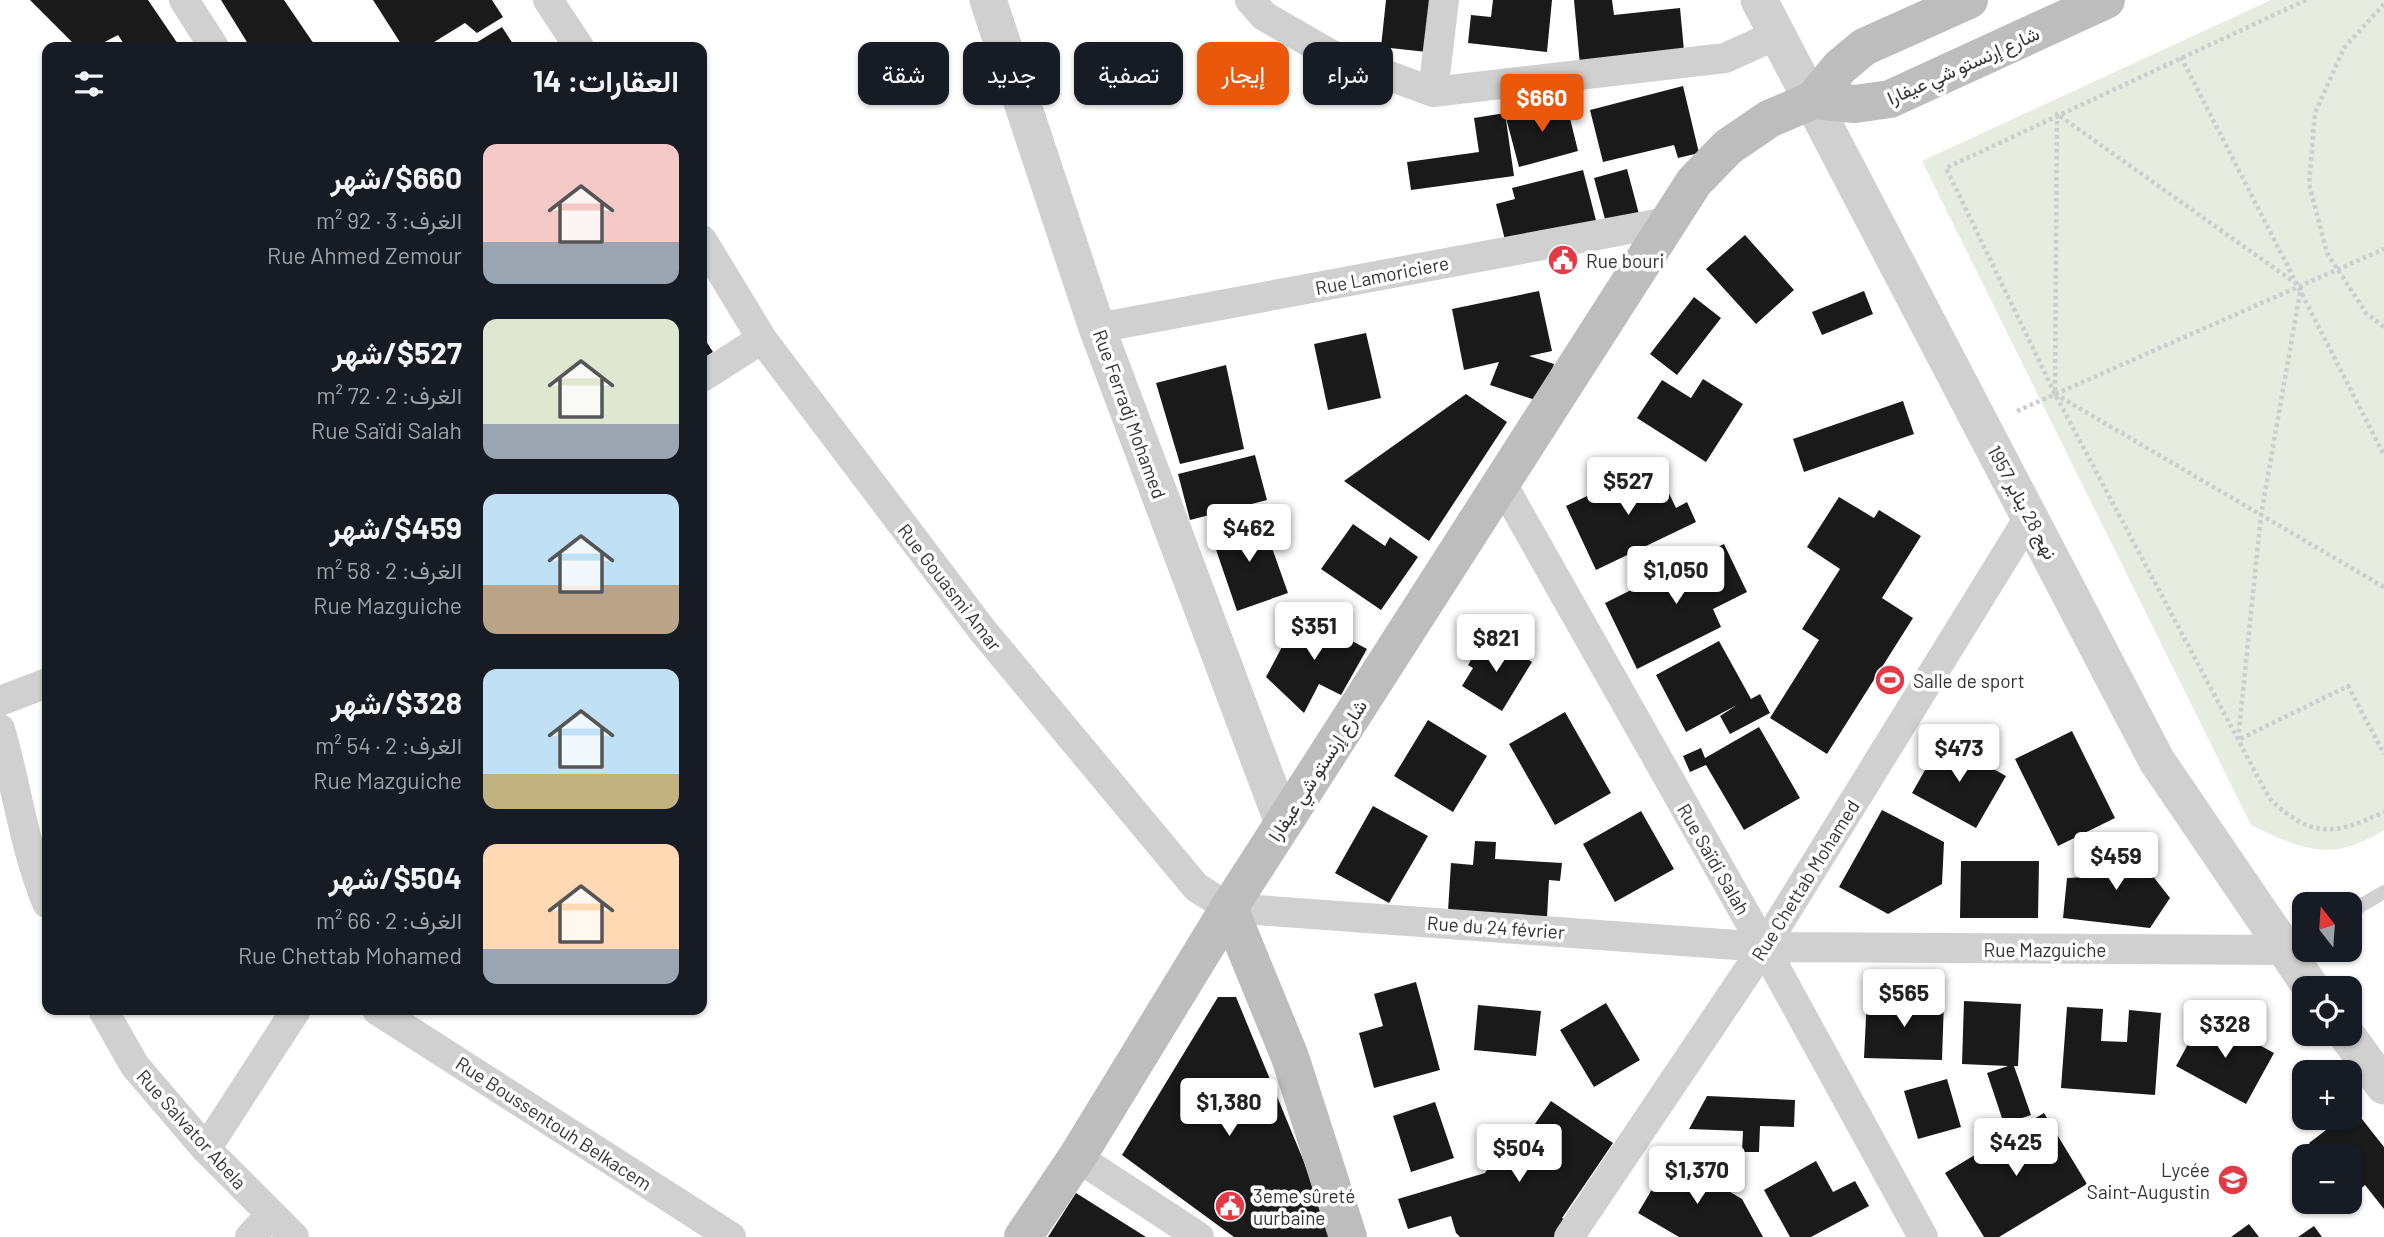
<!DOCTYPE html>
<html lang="ar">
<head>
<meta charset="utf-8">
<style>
  :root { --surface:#171b24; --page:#20242c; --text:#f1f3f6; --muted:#9ea1a6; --accent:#ea580c }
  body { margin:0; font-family:Barlow,Vazirmatn,sans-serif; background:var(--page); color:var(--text); direction:rtl; height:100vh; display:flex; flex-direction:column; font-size:26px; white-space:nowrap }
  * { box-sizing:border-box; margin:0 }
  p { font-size:23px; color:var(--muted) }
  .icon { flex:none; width:38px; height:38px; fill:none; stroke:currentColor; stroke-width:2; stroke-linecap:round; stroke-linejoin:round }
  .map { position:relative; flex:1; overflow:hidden; direction:ltr }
  .sheet { position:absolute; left:42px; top:42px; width:665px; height:973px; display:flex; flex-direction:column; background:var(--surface); border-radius:14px; box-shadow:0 2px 5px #0004; direction:rtl }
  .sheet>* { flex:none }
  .banner { position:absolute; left:728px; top:42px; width:665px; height:63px; direction:rtl; display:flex; gap:14px }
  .needle { width:46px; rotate:343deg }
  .controls { position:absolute; left:2292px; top:892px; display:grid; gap:14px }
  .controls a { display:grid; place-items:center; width:70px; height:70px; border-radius:14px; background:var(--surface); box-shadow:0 2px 5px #0004; font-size:35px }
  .price { position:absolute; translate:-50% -60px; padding:0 16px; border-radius:7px; background:#fff; color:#222; font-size:23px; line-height:46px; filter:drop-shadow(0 2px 4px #0008) }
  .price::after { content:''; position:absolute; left:50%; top:42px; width:21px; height:16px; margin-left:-10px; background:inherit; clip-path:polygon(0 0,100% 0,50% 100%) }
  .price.on { background:var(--accent); color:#fff }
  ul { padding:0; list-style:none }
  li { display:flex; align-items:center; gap:21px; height:175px; padding:0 28px }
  li span { display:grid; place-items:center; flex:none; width:196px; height:140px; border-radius:14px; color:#555 }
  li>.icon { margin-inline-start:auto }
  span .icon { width:84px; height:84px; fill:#fffc; stroke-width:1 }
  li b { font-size:30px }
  h2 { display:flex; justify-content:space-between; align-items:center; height:84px; padding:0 28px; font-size:30px }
  .chip { padding:0 24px; border-radius:14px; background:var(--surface); box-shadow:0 2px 5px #0004; font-size:24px; line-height:63px }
  .chip.on { background:var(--accent); color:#fff }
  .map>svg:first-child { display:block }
</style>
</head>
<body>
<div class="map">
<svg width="2384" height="1237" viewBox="0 0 2384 1237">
  <rect width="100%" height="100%" fill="#fff"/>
  <path fill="#e6ecdf" d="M2271 0H2384V830C2331 863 2303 850 2251 825L1922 161Z"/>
  <path fill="#1a1a1a" d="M30 0H148L180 47H126L118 35 95 47H77Z
    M221 0H284L316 47H250Z
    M373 0H492L503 17 477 33 465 23 426 47H403Z
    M1386 0H1452L1445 54 1381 47Z
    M1493 0H1552L1547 52 1468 43 1471 15 1491 17Z
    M1574 0H1612L1614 15 1680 8 1686 72 1581 76Z
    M502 27 515 47H469Z
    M1683 86 1699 153 1678 158 1674 145 1603 162 1590 110Z
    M1566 102 1578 151 1519 167 1506 118Z
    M1505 113 1514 176 1411 190 1407 162 1479 152 1474 118Z
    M1627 169 1639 214 1606 223 1594 178Z
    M1583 170 1599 232 1505 240 1496 204 1515 199 1512 188Z
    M1745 235 1794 290 1756 324 1706 269Z
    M1539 291 1552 351 1529 356 1554 364 1541 402 1490 385 1499 362 1464 370 1452 309Z
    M1864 291 1873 314 1822 335 1812 312Z
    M1694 297 1721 318 1677 375 1650 354Z
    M1366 333 1381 398 1328 410 1314 344Z
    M702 335 713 352 702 359Z
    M1226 365 1244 449 1180 464 1156 383Z
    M1703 379 1743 404 1706 462 1637 418 1662 380 1691 398Z
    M1466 394 1507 422 1429 541 1344 481Z
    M1903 401 1914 434 1804 472 1793 439Z
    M1255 455 1267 500 1190 520 1178 474Z
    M1655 464 1676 508 1687 502 1696 522 1596 570 1566 506Z
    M1839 497 1874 518 1879 510 1921 536 1882 598 1913 618 1827 754 1770 718 1819 640 1802 629 1840 569 1807 547Z
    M1261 517 1288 593 1237 611 1211 535Z
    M1353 524 1385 546 1390 537 1418 557 1381 610 1321 569Z
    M1724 544 1747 592 1713 609 1721 627 1637 669 1605 603Z
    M1300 613 1367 649 1341 695 1319 684 1304 713 1266 677Z
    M1496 640 1532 662 1502 711 1462 686 1473 668 1468 665 1477 650 1487 655Z
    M1719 641 1751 699 1760 694 1770 713 1730 734 1720 716 1737 705 1686 732 1656 675Z
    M1565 712 1611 793 1555 825 1509 744Z
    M1428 720 1487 756 1453 812 1394 776Z
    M1759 727 1800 798 1744 830 1706 765 1690 772 1683 756 1701 748 1705 758Z
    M2072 731 2115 818 2058 846 2015 759Z
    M1942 740 2006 776 1976 828 1912 793Z
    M1373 806 1428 836 1389 903 1335 873Z
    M1882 810 1944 842 1942 884 1888 914 1839 887Z
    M1641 811 1674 869 1615 902 1583 844Z
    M2123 838 2170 898 2150 928 2063 918 2067 878 2088 877Z
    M1475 841 1496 842 1495 859 1562 863 1560 881 1549 880 1547 917 1448 911 1451 863 1473 865Z
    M1961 861H2039L2038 918H1960Z
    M1416 982 1440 1070 1374 1088 1359 1033 1383 1026 1374 994Z
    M1218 997H1236L1335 1237H1234L1122 1155Z
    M1867 997 1944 1000 1942 1060 1864 1058Z
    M1964 1001 2021 1004 2018 1066H2014L2031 1115 2004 1124 1987 1073 2008 1066 1962 1064Z
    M1606 1003 1640 1060 1594 1087 1560 1030Z
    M1478 1005 1541 1011 1536 1056 1474 1050Z
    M2067 1007 2103 1009 2101 1041 2127 1042 2129 1010 2161 1013 2155 1095 2061 1088Z
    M2204 1015 2274 1053 2246 1104 2176 1066Z
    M1947 1079 1961 1127 1918 1139 1904 1091Z
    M1707 1096 1795 1100 1794 1127 1760 1126 1759 1152H1742L1743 1131 1689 1129Z
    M1551 1101 1613 1143 1562 1218 1570 1223 1560 1237H1460L1456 1233 1451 1216 1408 1229 1398 1199 1485 1173 1511 1133 1523 1141Z
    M1435 1102 1454 1158 1411 1172 1393 1116Z
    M2354 1109 2384 1147V1209L2365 1185 2356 1193 2350 1184V1157H2318L2309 1143 2342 1118H2350V1112Z
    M2044 1113 2087 1184 1999 1237H1984L1945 1173Z
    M1671 1157 1742 1199 1763 1237H1679L1638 1213Z
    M1816 1161 1833 1192 1855 1181 1869 1206 1811 1237H1790L1764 1190Z
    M1076 1193 1146 1237H1048Z
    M2249 1224 2259 1237H2231Z
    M2314 1226 2322 1237H2298Z"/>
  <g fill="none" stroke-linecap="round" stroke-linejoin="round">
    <path stroke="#cdcdcd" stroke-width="4.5" stroke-dasharray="3.5 3.5" stroke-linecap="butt" d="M2306 0 1946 168 2055 394 2269 798C2310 838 2334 836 2384 812
      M2384 4 2344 48 2315 113 2309 184 2327 253 2366 313 2384 327
      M2181 57 2384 455
      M2017 411 2384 249
      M2384 587 2055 394 2057 114 2301 287 2261 515 2238 740 2348 686 2384 754"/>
    <path stroke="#d0d0d0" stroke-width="14" d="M2350 912 2384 892"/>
    <path stroke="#d0d0d0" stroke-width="30" d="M184 0 214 47
      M548 0 579 47
      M1250 0 1264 16 1330 54 1433 92 1725 58 1776 35
      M1433 92 1444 0
      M702 240 762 339 983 631 1196 887 1229 908 1764 947 2284 950
      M1097 328 1667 222
      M702 377 762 339
      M1501 482 1764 947 1923 1237
      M0 701 47 683
      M0 729C17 787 24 847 47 903
      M103 1010 135 1066 206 1149 294 1237
      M377 1010 731 1237
      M206 1149 296 1010
      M1077 1157 1199 1237
      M250 1237 271 1214
      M1569 1237 1764 947 2030 516"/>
    <path stroke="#d0d0d0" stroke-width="37" d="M988 0 1097 328 1283 823
      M1759 0 2157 761 2312 989
      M2346 1034 2384 1086"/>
    <path stroke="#bdbdbd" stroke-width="38" d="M1813 100 1855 104 1890 99 2106 0
      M1229 908 1290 1057 1348 1237
      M1023 1237 1077 1157 1229 908 1694 182 1728 147 1769 119 1813 100 1840 67 1864 47 1969 0"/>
  </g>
  <defs>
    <g id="civic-disc" transform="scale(1.575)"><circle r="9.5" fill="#e63946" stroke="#fff"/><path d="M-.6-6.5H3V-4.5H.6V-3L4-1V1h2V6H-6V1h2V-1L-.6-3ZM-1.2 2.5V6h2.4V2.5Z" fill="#fff"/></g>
    <g id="stadium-disc" transform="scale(1.575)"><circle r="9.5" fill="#e63946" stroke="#fff"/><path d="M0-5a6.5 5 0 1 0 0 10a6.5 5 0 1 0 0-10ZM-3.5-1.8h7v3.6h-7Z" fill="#fff"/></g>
    <g id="school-disc" transform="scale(1.575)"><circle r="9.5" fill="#e63946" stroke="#fff"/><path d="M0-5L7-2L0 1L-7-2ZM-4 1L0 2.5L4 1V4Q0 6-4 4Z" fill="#fff"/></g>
  </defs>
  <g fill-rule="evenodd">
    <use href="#civic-disc" x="1563" y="260"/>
    <use href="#stadium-disc" x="1890" y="680"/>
    <use href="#school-disc" x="2233" y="1180"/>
    <use href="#civic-disc" x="1230" y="1206"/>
  </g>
  <g text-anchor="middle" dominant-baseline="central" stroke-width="7" stroke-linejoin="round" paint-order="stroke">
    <g font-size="19" fill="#333" stroke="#fff">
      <text transform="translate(1963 65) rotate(-24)">شارع إرنستو شي عيفارا</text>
      <text transform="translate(1382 275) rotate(-11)">Rue Lamoriciere</text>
      <text transform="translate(1130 414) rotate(70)">Rue Ferradj Mohamed</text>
      <text transform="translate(2023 502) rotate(62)">نهج 28 يناير 1957</text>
      <text transform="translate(950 587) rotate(52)">Rue Gouasmi Amar</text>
      <text transform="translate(1317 770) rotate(-57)">شارع إرنستو شي عيفارا</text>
      <text transform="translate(1714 859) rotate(60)">Rue Saïdi Salah</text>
      <text transform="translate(1805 880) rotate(-58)">Rue Chettab Mohamed</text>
      <text transform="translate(1496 927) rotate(4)">Rue du 24 février</text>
      <text x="2045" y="949">Rue Mazguiche</text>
      <text transform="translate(554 1123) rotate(33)">Rue Boussentouh Belkacem</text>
      <text transform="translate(192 1129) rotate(48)">Rue Salvator Abela</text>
    </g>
    <g font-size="19" fill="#333" stroke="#fff" text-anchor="start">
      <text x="1586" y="260">Rue bouri</text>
      <text x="1913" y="680">Salle de sport</text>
      <text x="2210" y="1169" text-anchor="end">Lycée<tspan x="2210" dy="22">Saint-Augustin</tspan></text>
      <text x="1253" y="1195">3eme sûreté<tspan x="1253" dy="22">uurbaine</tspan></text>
    </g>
  </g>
</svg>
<div class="controls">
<a><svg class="needle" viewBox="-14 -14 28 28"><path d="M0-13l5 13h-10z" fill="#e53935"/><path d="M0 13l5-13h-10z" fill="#9ea1a6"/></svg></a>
<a><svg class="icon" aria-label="locate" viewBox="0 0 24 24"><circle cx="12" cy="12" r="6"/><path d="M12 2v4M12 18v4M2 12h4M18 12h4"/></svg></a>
<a>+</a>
<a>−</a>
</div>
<b class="price on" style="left:1542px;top:134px">$660</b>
<b class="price" style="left:1628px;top:517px">$527</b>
<b class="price" style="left:1249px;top:564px">$462</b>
<b class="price" style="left:1676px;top:606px">$1,050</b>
<b class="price" style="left:1314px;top:662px">$351</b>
<b class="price" style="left:1496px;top:674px">$821</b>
<b class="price" style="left:1959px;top:784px">$473</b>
<b class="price" style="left:2116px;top:892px">$459</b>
<b class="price" style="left:1904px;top:1029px">$565</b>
<b class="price" style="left:2225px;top:1060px">$328</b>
<b class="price" style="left:1229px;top:1138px">$1,380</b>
<b class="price" style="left:2016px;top:1178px">$425</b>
<b class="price" style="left:1519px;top:1184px">$504</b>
<b class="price" style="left:1697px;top:1206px">$1,370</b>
<div class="banner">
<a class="chip">شراء</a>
<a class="chip on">إيجار</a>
<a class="chip">تصفية</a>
<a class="chip">جديد</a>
<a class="chip">شقة</a>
</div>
<section class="sheet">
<h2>العقارات: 14<svg class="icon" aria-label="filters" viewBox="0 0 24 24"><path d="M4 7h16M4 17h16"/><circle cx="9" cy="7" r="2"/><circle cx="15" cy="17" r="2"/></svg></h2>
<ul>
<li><span style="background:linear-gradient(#f6c9c9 70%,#9aa5b1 0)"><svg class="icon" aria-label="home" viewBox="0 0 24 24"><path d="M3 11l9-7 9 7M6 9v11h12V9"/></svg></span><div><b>$660/شهر</b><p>الغرف: 3 · 92 m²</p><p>Rue Ahmed Zemour</p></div></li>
<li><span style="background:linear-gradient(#dfe7d0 75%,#9aa5b1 0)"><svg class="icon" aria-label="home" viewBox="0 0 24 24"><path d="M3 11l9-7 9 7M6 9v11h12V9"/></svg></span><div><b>$527/شهر</b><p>الغرف: 2 · 72 m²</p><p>Rue Saïdi Salah</p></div></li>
<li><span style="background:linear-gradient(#bfe0f5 65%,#b9a48a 0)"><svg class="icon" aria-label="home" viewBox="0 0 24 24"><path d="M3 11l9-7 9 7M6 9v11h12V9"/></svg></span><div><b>$459/شهر</b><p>الغرف: 2 · 58 m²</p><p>Rue Mazguiche</p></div></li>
<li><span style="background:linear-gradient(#bfe0f5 75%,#c2b280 0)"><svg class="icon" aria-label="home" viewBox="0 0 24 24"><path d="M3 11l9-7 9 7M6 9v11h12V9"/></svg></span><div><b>$328/شهر</b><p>الغرف: 2 · 54 m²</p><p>Rue Mazguiche</p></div></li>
<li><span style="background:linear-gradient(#ffd9b3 75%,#9aa5b1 0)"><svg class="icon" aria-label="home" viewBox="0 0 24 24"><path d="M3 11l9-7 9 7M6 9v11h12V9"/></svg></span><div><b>$504/شهر</b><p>الغرف: 2 · 66 m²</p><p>Rue Chettab Mohamed</p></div></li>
</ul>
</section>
</div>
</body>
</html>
